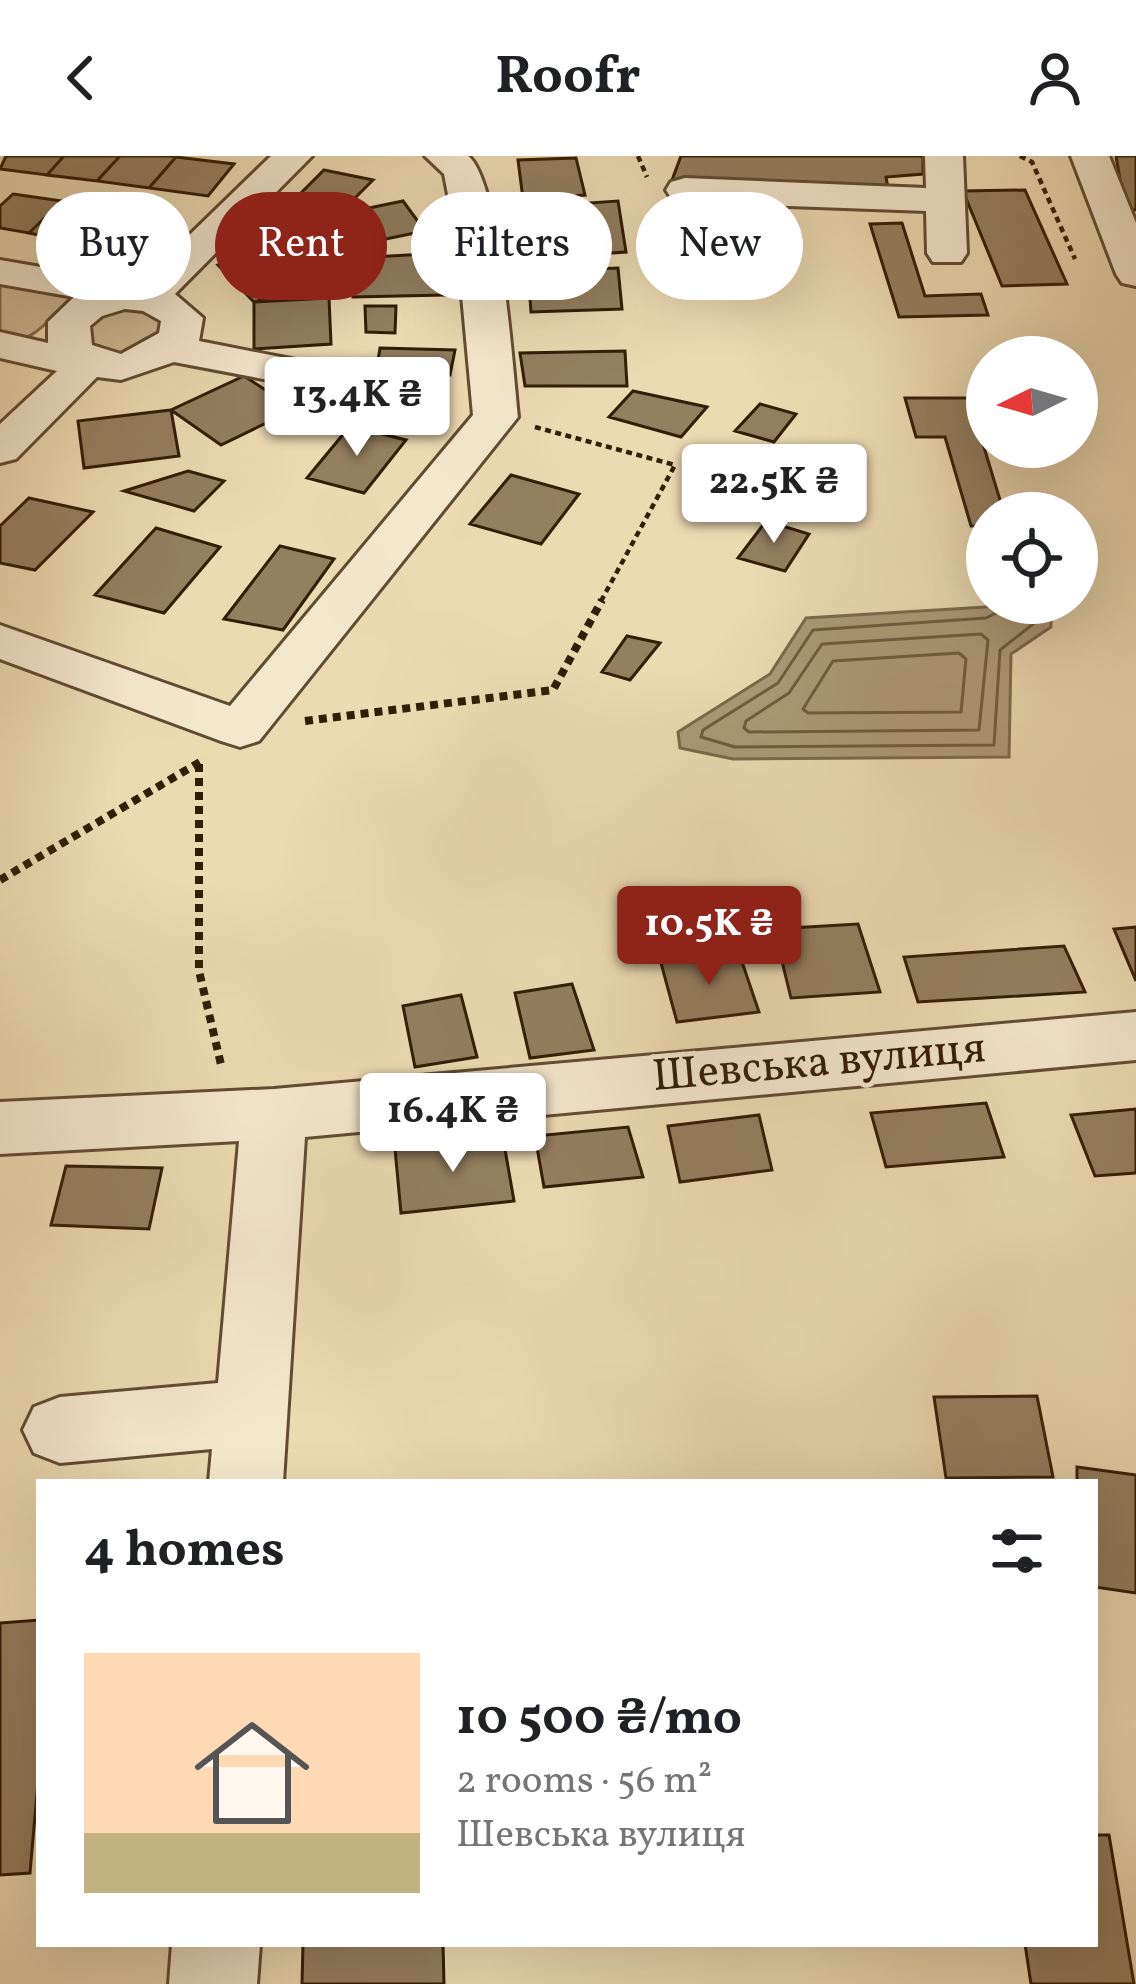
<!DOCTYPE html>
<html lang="en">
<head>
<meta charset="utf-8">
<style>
  :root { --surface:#fff; --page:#f2f2f2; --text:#202124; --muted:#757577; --line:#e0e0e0; --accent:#8f2418 }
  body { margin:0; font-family:Vollkorn,serif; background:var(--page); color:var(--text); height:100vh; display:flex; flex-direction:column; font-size:45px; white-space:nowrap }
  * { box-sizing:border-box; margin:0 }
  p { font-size:39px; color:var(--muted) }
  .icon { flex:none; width:66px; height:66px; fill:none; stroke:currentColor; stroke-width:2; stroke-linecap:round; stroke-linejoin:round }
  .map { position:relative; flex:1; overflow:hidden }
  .side { position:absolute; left:36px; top:1323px; width:1062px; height:468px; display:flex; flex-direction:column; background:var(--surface); border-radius:0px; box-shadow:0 12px 48px #0002 }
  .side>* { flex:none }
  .hud { position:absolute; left:36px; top:36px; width:1065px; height:108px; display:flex; gap:24px }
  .needle { width:78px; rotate:265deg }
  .fabs { position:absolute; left:966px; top:180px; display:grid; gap:24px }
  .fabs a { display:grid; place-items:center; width:132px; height:132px; border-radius:50%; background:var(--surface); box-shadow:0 12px 48px #0002; font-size:60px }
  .price { position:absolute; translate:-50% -102px; padding:0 27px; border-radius:12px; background:#fff; color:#222; font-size:39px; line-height:78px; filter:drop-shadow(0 3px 6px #0008) }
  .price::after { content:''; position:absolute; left:50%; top:72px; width:36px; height:27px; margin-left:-18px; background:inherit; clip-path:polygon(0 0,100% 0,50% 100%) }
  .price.active { background:var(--accent); color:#fff }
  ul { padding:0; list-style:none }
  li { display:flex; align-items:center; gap:36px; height:300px; padding:0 48px }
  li+li { border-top:3px solid var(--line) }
  li span { display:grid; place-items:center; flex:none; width:336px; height:240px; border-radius:0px; color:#555 }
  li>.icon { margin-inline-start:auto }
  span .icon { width:144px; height:144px; fill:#fffc; stroke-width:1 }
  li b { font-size:51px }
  h2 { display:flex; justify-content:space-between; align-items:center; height:144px; padding:0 48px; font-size:51px }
  .tag { padding:0 42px; border-radius:54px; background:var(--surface); box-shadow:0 12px 48px #0002; font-size:42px; line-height:108px }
  .tag.active { background:var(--accent); color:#fff }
  header { display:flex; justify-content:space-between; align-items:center; height:156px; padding:0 48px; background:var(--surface); font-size:54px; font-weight:700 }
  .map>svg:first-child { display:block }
</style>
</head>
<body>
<header><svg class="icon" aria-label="back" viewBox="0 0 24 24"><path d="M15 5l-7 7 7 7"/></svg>Roofr<svg class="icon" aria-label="person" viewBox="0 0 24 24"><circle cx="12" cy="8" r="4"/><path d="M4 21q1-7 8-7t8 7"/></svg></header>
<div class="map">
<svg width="1136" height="1828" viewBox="0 0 1136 1828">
  <rect width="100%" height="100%" fill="#ecdab1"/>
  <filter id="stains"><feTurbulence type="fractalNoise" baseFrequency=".00167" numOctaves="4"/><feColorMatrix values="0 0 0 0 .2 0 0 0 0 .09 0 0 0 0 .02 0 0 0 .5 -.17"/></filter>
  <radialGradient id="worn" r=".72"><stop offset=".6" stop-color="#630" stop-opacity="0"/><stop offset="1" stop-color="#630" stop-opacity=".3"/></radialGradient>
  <path fill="#cdba94" stroke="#806c4d" stroke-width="3" d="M0 123 67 135 72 142C48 162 34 191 0 183Z
    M104 152 151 154 164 164V177L129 198 81 196 82 160Z"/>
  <path fill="#ad9a77" stroke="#7d684a" stroke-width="3" d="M1051 447V471L1011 498 1009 601 733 603 680 592 678 576 770 518 806 462Z"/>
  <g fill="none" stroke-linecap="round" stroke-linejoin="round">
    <path stroke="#705c3e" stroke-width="3" d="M999 447 996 457 986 462 813 474 778 527 703 574 701 581 735 591 994 589 1000 494 1037 465 1039 447
      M981 478 988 484 979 574 749 576 744 572 746 565 789 537 822 488Z
      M959 497 966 503 961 556 808 557 803 553 833 505Z"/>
  </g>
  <path fill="#947f5f" stroke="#341d06" stroke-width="3" d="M6 0H64L47 19 0 13Z
    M64 0H120L97 25 47 19Z
    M120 0H170L176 1 149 32 97 25Z
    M681 0H923V18L886 21 888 32 672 24Z
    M1116 0H1136V54L1125 53Z
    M176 1 234 8 208 40 149 32Z
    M576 2 585 39 523 43 518 4Z
    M324 14 373 24 341 56 291 47Z
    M1025 34 1067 128 1002 130 963 35Z
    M13 38 62 45 29 77 0 72V50Z
    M62 45 114 53 81 87 29 77Z
    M403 45 425 75 351 90 330 60Z
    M618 45 626 96 523 103 516 52Z
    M114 53 176 64 145 97 81 87Z
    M902 67 925 140 981 138 988 159 899 161 870 68Z
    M285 89 324 126 254 146 218 109Z
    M444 97 445 139 353 141V102Z
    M618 112 622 153 531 156 528 115Z
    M329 142 331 188 254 193V146Z
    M365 150H396L395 177 366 176Z
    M380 192 455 194 450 219 376 217Z
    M625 195 627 230H525L520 197Z
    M244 220 295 253 221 289 171 254Z
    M633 235 707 251 681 281 609 261Z
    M905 242H969L1004 357H987V370H971L945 281H916Z
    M760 248 796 258 774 286 735 275Z
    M171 254 179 300 84 312 78 265Z
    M350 270 406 284 364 337 307 322Z
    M742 312 794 324 783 356 724 341Z
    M188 315 224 325 194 355 124 335Z
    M511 319 579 338 541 388 470 368Z
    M29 342 93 356 35 414 0 407V370Z
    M766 365 809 378 785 415 738 402Z
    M156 372 220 391 164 457 95 439Z
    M280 390 334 403 283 474 224 463Z
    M627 480 660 487 630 524 602 516Z
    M858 768 880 836 791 842 774 773Z
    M1136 771V825L1114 773Z
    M1064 790 1085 836 918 846 904 801Z
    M739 797 759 856 677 866 661 807Z
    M572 828 594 894 530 902 515 837Z
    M461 839 477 901 415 911 403 850Z
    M986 947 1004 1001 886 1011 871 957Z
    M1136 953V1017L1095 1020 1071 959Z
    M759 959 772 1014 680 1026 668 970Z
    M628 971 643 1021 544 1031 535 980Z
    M503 982 514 1045 401 1057 395 993Z
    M66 1010 162 1012 149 1073 51 1069Z
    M1037 1240 1053 1321 946 1322 934 1241Z
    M1077 1311 1136 1319V1437L1095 1431V1326H1077Z
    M39 1464V1614L30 1717 0 1719V1467Z
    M1095 1679H1109L1134 1828H1031L1025 1788H1095Z
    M303 1788H443L444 1828H302Z"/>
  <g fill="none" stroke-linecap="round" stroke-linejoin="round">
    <g stroke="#624c31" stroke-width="6">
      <path id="minor" d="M271 0H312L175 138 203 162 199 185 357 216 364 225 357 234 342 238 174 206 121 224 97 221 16 303 0 307V268L57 215 0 202V176L48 187V166L74 141 0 128V104L139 128ZM125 153 143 155 161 165 159 177 121 198 92 189 90 170 102 160Z
        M425 0H468C500 24 513 214 518 261L259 585 240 591 221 585 0 503V469L230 550 473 259 457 85 444 18Z
        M925 0H963L967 97 961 106H933L927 97 926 55 685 46 671 42 666 34 671 26 685 22 926 32Z
        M1071 0H1109L1136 67V130L1122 127 1116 118Z
        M1136 856V904L305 981 283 1326H209L212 1293 60 1307 34 1297 23 1274 34 1251 60 1241 218 1227 239 985 0 998V946L274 933Z
        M172 1788H260L257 1828H169Z"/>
    </g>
    <path stroke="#341d06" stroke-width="4.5" stroke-dasharray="6 4.5" stroke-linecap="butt" d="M638 0 647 21
      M1020 0 1032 6 1075 103
      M535 271 675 309 600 447"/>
    <path stroke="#341d06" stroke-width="8" stroke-dasharray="8 6" stroke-linecap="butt" d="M305 565 553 534 602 444
      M199 608V815L222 913
      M0 724 205 603"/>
    <use href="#minor" fill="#f3e7cc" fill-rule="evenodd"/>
  </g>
  <g text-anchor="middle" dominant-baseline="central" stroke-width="10" stroke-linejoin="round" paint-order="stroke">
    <g font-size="45" fill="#341d06" stroke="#f3e7cc">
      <text transform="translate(819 908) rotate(-5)">Шевська вулиця</text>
    </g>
  </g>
  <rect width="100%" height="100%" filter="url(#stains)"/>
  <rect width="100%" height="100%" fill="url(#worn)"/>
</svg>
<div class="fabs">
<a><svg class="needle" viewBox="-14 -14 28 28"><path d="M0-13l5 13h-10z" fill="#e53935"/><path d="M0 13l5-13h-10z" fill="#757577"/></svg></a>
<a><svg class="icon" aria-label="locate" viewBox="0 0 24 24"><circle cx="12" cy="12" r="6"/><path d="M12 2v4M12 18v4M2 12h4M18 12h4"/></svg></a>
</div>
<b class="price" style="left:357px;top:303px">13.4K ₴</b>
<b class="price" style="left:774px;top:390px">22.5K ₴</b>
<b class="price active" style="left:709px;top:832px">10.5K ₴</b>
<b class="price" style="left:453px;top:1019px">16.4K ₴</b>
<div class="hud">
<a class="tag">Buy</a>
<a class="tag active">Rent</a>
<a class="tag">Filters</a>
<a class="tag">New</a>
</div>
<section class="side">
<h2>4 homes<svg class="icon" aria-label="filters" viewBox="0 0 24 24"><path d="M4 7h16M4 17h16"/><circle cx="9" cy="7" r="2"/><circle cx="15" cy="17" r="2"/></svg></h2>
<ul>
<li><span style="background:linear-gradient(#ffd9b3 75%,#c2b280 0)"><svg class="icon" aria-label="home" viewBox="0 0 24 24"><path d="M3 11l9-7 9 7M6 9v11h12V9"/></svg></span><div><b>10 500 ₴/mo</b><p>2 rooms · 56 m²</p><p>Шевська вулиця</p></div></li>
</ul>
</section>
</div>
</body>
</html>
